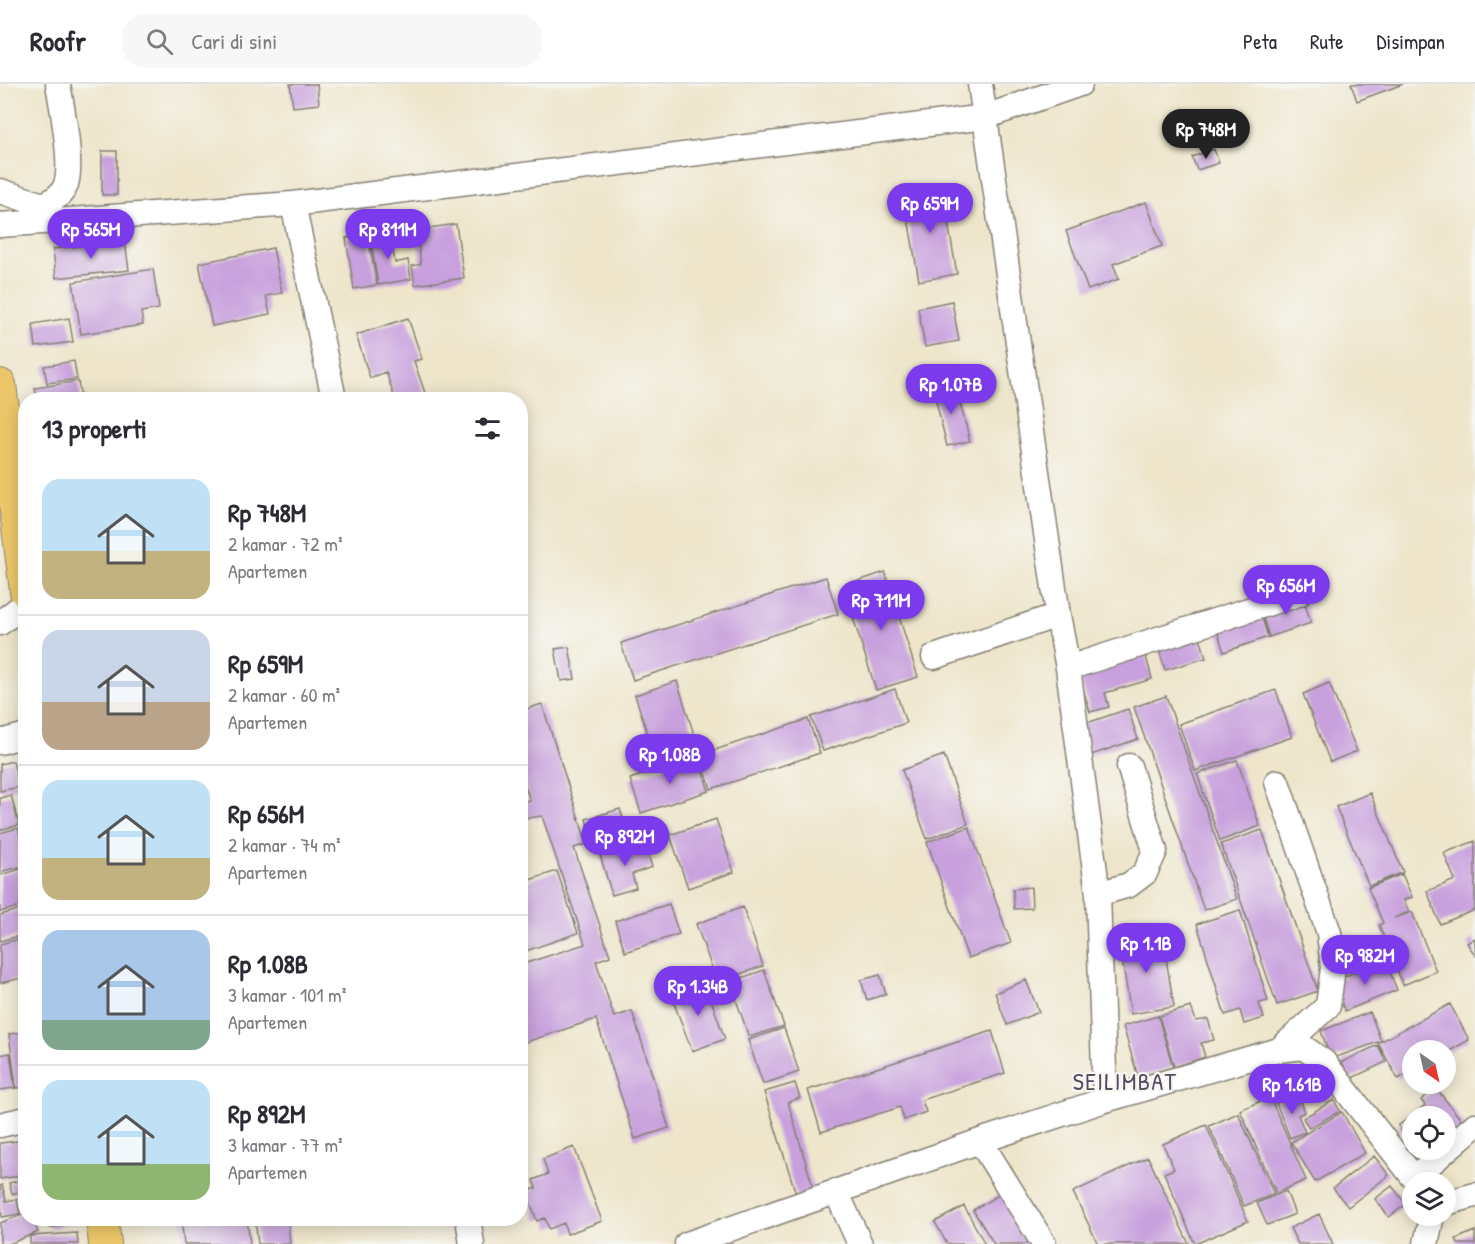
<!DOCTYPE html>
<html lang="id">
<head>
<meta charset="utf-8">
<style>
  :root { --surface:#fff; --page:#f7f7f7; --text:#2b2b33; --muted:#7c7c81; --line:#e1e1e2; --accent:#7c3aed }
  body { margin:0; font-family:"Patrick Hand",sans-serif; background:var(--page); color:var(--text); height:100vh; display:flex; flex-direction:column; font-size:22px; white-space:nowrap }
  * { box-sizing:border-box; margin:0 }
  p { font-size:20px; color:var(--muted) }
  .icon { flex:none; width:33px; height:33px; fill:none; stroke:currentColor; stroke-width:2; stroke-linecap:round; stroke-linejoin:round }
  .map { position:relative; flex:1; overflow:hidden }
  .side { position:absolute; left:18px; top:308px; width:510px; height:834px; display:flex; flex-direction:column; background:var(--surface); border-radius:24px; box-shadow:0 3px 15px #0003 }
  .side>* { flex:none }
  .needle { width:39px; rotate:146deg }
  .fabs { position:absolute; left:1402px; top:956px; display:grid; gap:12px }
  .fabs a { display:grid; place-items:center; width:54px; height:54px; border-radius:50%; background:var(--surface); box-shadow:0 3px 15px #0003; font-size:30px }
  .price { position:absolute; translate:-50% -51px; padding:0 14px; border-radius:21px; background:var(--accent); color:#fff; font-size:20px; line-height:39px; filter:drop-shadow(0 2px 3px #0008) }
  .price::after { content:''; position:absolute; left:50%; top:36px; width:18px; height:14px; margin-left:-9px; background:inherit; clip-path:polygon(0 0,100% 0,50% 100%) }
  .price.active { background:#222; color:#fff }
  ul { padding:0; list-style:none }
  li { display:flex; align-items:center; gap:18px; height:150px; padding:0 24px }
  li+li { border-top:2px solid var(--line) }
  li span { display:grid; place-items:center; flex:none; width:168px; height:120px; border-radius:18px; color:#555 }
  li>.icon { margin-inline-start:auto }
  span .icon { width:72px; height:72px; fill:#fffc; stroke-width:1 }
  li b { font-size:26px }
  h2 { display:flex; justify-content:space-between; align-items:center; height:72px; padding:0 24px; font-size:26px }
  header { display:flex; align-items:center; gap:36px; box-sizing:border-box; height:84px; padding:0 30px; background:var(--surface); border-bottom:2px solid var(--line) }
  header strong { font-size:28px }
  nav { display:flex; gap:33px; margin-inline-start:auto; font-size:21px }
  .search { width:420px; height:54px; background:var(--page); display:flex; align-items:center; gap:15px; box-sizing:border-box; padding:0 21px; border-radius:24px; color:var(--muted); font-size:22px }
  .map>svg:first-child { display:block }
</style>
</head>
<body>
<header>
<strong>Roofr</strong>
<div class="search"><svg class="icon" aria-label="search" viewBox="0 0 24 24"><circle cx="10" cy="10" r="6"/><path d="M15 15l6 6"/></svg>Cari di sini</div>
<nav><a>Peta</a><a>Rute</a><a>Disimpan</a></nav>
</header>
<div class="map">
<svg width="1475" height="1160" viewBox="0 0 1475 1160">
  <rect width="100%" height="100%" fill="#f6f6f2"/>
  <filter id="ink" filterUnits="userSpaceOnUse"><feTurbulence type="fractalNoise" baseFrequency=".0167" numOctaves="2"/><feDisplacementMap in="SourceGraphic" scale="12" xChannelSelector="R" yChannelSelector="G"/><feConvolveMatrix kernelMatrix="1 2 1 2 8 2 1 2 1" color-interpolation-filters="sRGB"/></filter>
  <filter id="wash" filterUnits="userSpaceOnUse"><feTurbulence type="fractalNoise" baseFrequency=".008" numOctaves="4" result="noise"/><feDisplacementMap in="SourceGraphic" scale="24" xChannelSelector="R" yChannelSelector="G"/><feGaussianBlur stdDeviation="1.35" result="paint"/><feColorMatrix in="noise" values="0 0 0 0 0 0 0 0 0 0 0 0 0 0 0 0 0 1.4 0 .05"/><feComposite in="paint" operator="in"/></filter>
  <g filter="url(#wash)">
    <rect width="100%" height="100%" fill="#eee5cb"/>
    <g id="blocks">
      <path fill="#c8a0dd" d="M290 0H317L319 20 293 23Z
        M1351 0H1403L1357 17Z
        M1214 65 1219 79 1197 86 1192 73Z
        M102 67H117V111H102Z
        M942 104 957 190 919 197 904 111Z
        M1146 118 1162 162 1113 180 1119 195 1088 206 1066 147Z
        M456 140 464 194 415 201 412 182 421 180 416 146Z
        M390 146 395 179 408 176 411 195 378 201 370 150Z
        M368 151 377 201 354 205 346 154Z
        M125 157 129 186 56 194 53 165Z
        M273 164 282 209 266 212 270 230 212 242 199 179Z
        M153 185 159 225 141 228 143 241 81 250 73 198Z
        M952 217 959 257 925 263 918 224Z
        M69 234 73 258 36 263 33 240Z
        M408 234 422 275 414 277 426 312 415 315H395L386 288 370 294 356 251Z
        M74 277 77 295 47 299 44 282Z
        M78 297 81 315H37L35 304Z
        M955 299 970 357 947 362 933 305Z
        M885 488 918 593 876 606 843 502Z
        M826 493 838 530 633 596 621 559Z
        M1302 510 1311 539 1269 553 1260 524Z
        M1259 525 1268 553 1224 568 1215 540Z
        M1199 550 1206 574 1165 586 1158 562Z
        M569 563 575 595 561 597 555 565Z
        M1144 565 1152 595 1105 609 1109 623 1090 628 1077 585Z
        M677 597 698 663 656 676 635 611Z
        M1329 599 1357 667 1330 678 1303 610Z
        M895 605 906 639 823 667 811 633Z
        M1276 606 1292 653 1195 687 1179 640Z
        M1166 612 1237 815 1204 826 1134 623Z
        M542 620 587 760 574 764 610 872 596 877 614 933 632 927 669 1044 635 1055 596 935 520 960V881L585 860 542 732 520 735V718L530 716 520 689V627Z
        M1128 625 1138 655 1091 671 1081 641Z
        M808 635 820 669 711 705 700 671Z
        M944 671 968 740 927 755 902 686Z
        M698 672 709 707 641 729 630 695Z
        M1237 676 1260 742 1220 757 1197 690Z
        M13 677 19 703 0 707V680Z
        M1370 709 1403 788 1369 802 1336 723Z
        M11 711 19 741 0 746V714Z
        M620 725 631 759 596 770 586 735Z
        M716 735 734 788 688 804 670 751Z
        M969 743 1011 859 968 874 927 758Z
        M18 744 25 772 21 773 23 782 0 788V749Z
        M1262 746 1318 907 1277 921 1221 760Z
        M1475 757V826L1440 840 1427 807 1455 796 1444 769Z
        M644 758 652 783 632 790 636 804 612 811 600 771Z
        M24 784 26 821 0 828V791Z
        M557 787 578 849 520 869V799Z
        M1402 790 1412 813 1404 816 1409 828 1394 834 1412 828 1436 887 1403 901 1379 841 1383 839 1368 804Z
        M1031 803 1032 824 1014 825 1013 805Z
        M669 820 679 850 625 868 615 837Z
        M743 823 763 882 717 898 696 840Z
        M26 824V850L0 857V831Z
        M1240 826 1268 917 1259 919 1264 934 1244 940 1240 926 1225 931 1197 840Z
        M1162 850 1174 923 1131 930 1119 857Z
        M26 853V893L0 899V860Z
        M1475 854V871L1467 859Z
        M1385 876 1397 906 1345 927 1333 897Z
        M764 886 784 942 749 953 730 898Z
        M880 891 886 910 867 916 861 896Z
        M1026 896 1039 928 1007 941 995 909Z
        M705 899 725 955 692 967 671 911Z
        M1450 920 1469 956 1446 969V966H1413V987L1398 995 1378 959Z
        M1191 923 1196 937 1208 935 1214 956 1201 959 1205 973 1174 983 1159 932Z
        M1370 928 1381 957 1331 975 1321 947Z
        M1158 932 1173 983 1138 993 1123 942Z
        M784 944 799 988 763 1000 748 956Z
        M992 947 1005 989 922 1016 926 1028 904 1036 900 1023 821 1048 808 1006Z
        M26 948V1003L16 1004 9 950Z
        M1378 961 1386 978 1350 995 1342 978Z
        M10 969 15 1004 0 1006V971Z
        M795 999 800 1014 788 1018 814 1107 797 1113 764 1008Z
        M1436 1004 1466 1042 1451 1054 1446 1048V1032H1413V1061L1398 1042 1425 1021 1421 1016Z
        M1298 1010 1305 1028 1298 1031 1305 1048 1290 1054 1276 1019Z
        M1270 1013 1306 1096 1276 1109 1240 1026Z
        M1334 1016 1340 1027 1309 1044 1303 1034Z
        M1342 1028 1365 1069 1315 1098 1291 1058Z
        M1238 1029 1274 1110 1244 1122 1209 1042Z
        M1206 1041 1248 1137 1195 1160 1164 1089 1174 1085 1163 1060Z
        M26 1056V1091L0 1095V1059Z
        M574 1063 602 1137 567 1150 564 1139 549 1145 545 1134 537 1137 526 1108 536 1104 533 1096 548 1090 543 1075Z
        M1374 1072 1389 1091 1348 1123 1333 1104Z
        M1148 1073 1189 1160H1098L1073 1108Z
        M26 1095V1121H25L21 1108 12 1110 9 1099Z
        M2 1101 6 1117 17 1115 20 1130 2 1133 0 1102Z
        M1392 1102 1406 1120 1389 1133 1375 1115Z
        M1005 1107 1034 1160H994L973 1126Z
        M1286 1107 1295 1130 1267 1141 1257 1119Z
        M964 1122 985 1160H947L935 1138Z
        M26 1129V1134H32L38 1148 9 1160H0V1139Z
        M1319 1130 1333 1160H1298L1290 1144Z
        M48 1134H75L76 1138 50 1144Z
        M181 1134H247L250 1160H184Z
        M255 1134H288L290 1160H258Z
        M1475 1147V1160H1458L1456 1155Z
        M77 1149 78 1160H30V1152Z"/>
    </g>
  </g>
  <g filter="url(#ink)">
    <use href="#blocks" fill-opacity="0" stroke="#858074" stroke-width="1.5"/>
    <g fill="none" stroke-linecap="round" stroke-linejoin="round">
      <g stroke="#858074" stroke-width="27">
        <path id="minor" d="M980 0 1058 531 1068 584 1098 810 1105 1016
          M0 107 43 121C52 117 61 112 65 103 74 84 62 23 58 0
          M293 120 334 315
          M0 141 293 120 985 33 1080 0
          M0 539 26 519
          M934 573 1058 531
          M1068 584 1298 510
          M0 658 26 651
          M1277 698 1329 849 1333 884 1328 922 1279 966
          M1098 810 1129 801 1145 789 1155 767 1129 682
          M0 1041 26 1035
          M980 1057 1044 1160
          M1414 1094 1475 1041
          M836 1107 860 1160
          M1446 1119 1475 1111
          M468 1134 472 1160
          M687 1160 980 1057 1105 1016 1279 966 1303 963 1324 978 1417 1098
          M1426 1160 1432 1131"/>
      </g>
      <g stroke="#858074" stroke-width="34">
        <path id="major" d="M0 301 26 507
          M102 1134 105 1160"/>
      </g>
      <use href="#minor" stroke="#fff" stroke-width="24"/>
      <use href="#major" stroke="#ecc669" stroke-width="32"/>
    </g>
  </g>
  <g text-anchor="middle" dominant-baseline="central" stroke-width="4.5" stroke-linejoin="round" paint-order="stroke">
    <g font-size="24" letter-spacing="1.5" fill="#584a60" stroke="#f6f6f2">
      <text x="1125" y="997">SEILIMBAT</text>
    </g>
  </g>
</svg>
<div class="fabs">
<a><svg class="needle" viewBox="-14 -14 28 28"><path d="M0-13l5 13h-10z" fill="#e53935"/><path d="M0 13l5-13h-10z" fill="#7c7c81"/></svg></a>
<a><svg class="icon" aria-label="locate" viewBox="0 0 24 24"><circle cx="12" cy="12" r="6"/><path d="M12 2v4M12 18v4M2 12h4M18 12h4"/></svg></a>
<a><svg class="icon" aria-label="layers" viewBox="0 0 24 24"><path d="M12 4l9 5-9 5-9-5zM3 14l9 5 9-5"/></svg></a>
</div>
<b class="price active" style="left:1206px;top:76px">Rp 748M</b>
<b class="price" style="left:930px;top:150px">Rp 659M</b>
<b class="price" style="left:91px;top:176px">Rp 565M</b>
<b class="price" style="left:388px;top:176px">Rp 811M</b>
<b class="price" style="left:951px;top:331px">Rp 1.07B</b>
<b class="price" style="left:1286px;top:532px">Rp 656M</b>
<b class="price" style="left:881px;top:547px">Rp 711M</b>
<b class="price" style="left:670px;top:701px">Rp 1.08B</b>
<b class="price" style="left:625px;top:783px">Rp 892M</b>
<b class="price" style="left:1146px;top:890px">Rp 1.1B</b>
<b class="price" style="left:1365px;top:902px">Rp 982M</b>
<b class="price" style="left:698px;top:933px">Rp 1.34B</b>
<b class="price" style="left:1292px;top:1031px">Rp 1.61B</b>
<section class="side">
<h2>13 properti<svg class="icon" aria-label="filters" viewBox="0 0 24 24"><path d="M4 7h16M4 17h16"/><circle cx="9" cy="7" r="2"/><circle cx="15" cy="17" r="2"/></svg></h2>
<ul>
<li><span style="background:linear-gradient(#bfe0f5 60%,#c2b280 0)"><svg class="icon" aria-label="home" viewBox="0 0 24 24"><path d="M3 11l9-7 9 7M6 9v11h12V9"/></svg></span><div><b>Rp 748M</b><p>2 kamar · 72 m²</p><p>Apartemen</p></div></li>
<li><span style="background:linear-gradient(#c9d6e8 60%,#b9a48a 0)"><svg class="icon" aria-label="home" viewBox="0 0 24 24"><path d="M3 11l9-7 9 7M6 9v11h12V9"/></svg></span><div><b>Rp 659M</b><p>2 kamar · 60 m²</p><p>Apartemen</p></div></li>
<li><span style="background:linear-gradient(#bfe0f5 65%,#c2b280 0)"><svg class="icon" aria-label="home" viewBox="0 0 24 24"><path d="M3 11l9-7 9 7M6 9v11h12V9"/></svg></span><div><b>Rp 656M</b><p>2 kamar · 74 m²</p><p>Apartemen</p></div></li>
<li><span style="background:linear-gradient(#a9c7e8 75%,#7fa58c 0)"><svg class="icon" aria-label="home" viewBox="0 0 24 24"><path d="M3 11l9-7 9 7M6 9v11h12V9"/></svg></span><div><b>Rp 1.08B</b><p>3 kamar · 101 m²</p><p>Apartemen</p></div></li>
<li><span style="background:linear-gradient(#bfe0f5 70%,#8fb573 0)"><svg class="icon" aria-label="home" viewBox="0 0 24 24"><path d="M3 11l9-7 9 7M6 9v11h12V9"/></svg></span><div><b>Rp 892M</b><p>3 kamar · 77 m²</p><p>Apartemen</p></div></li>
</ul>
</section>
</div>
</body>
</html>
